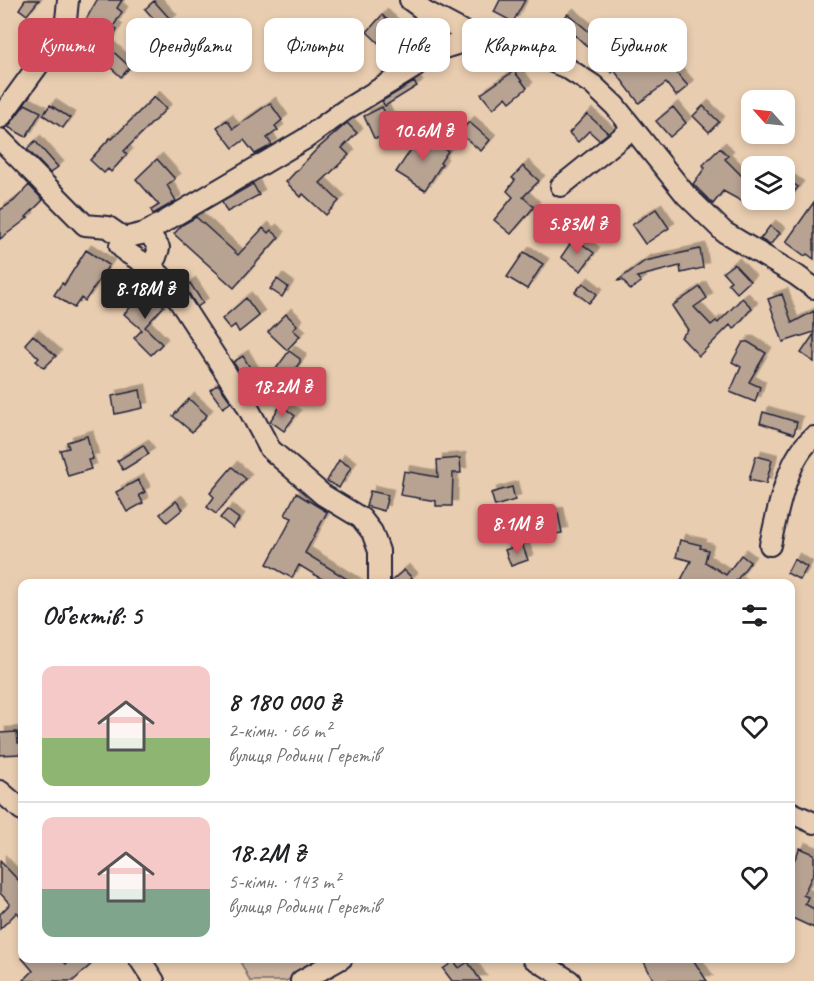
<!DOCTYPE html>
<html lang="uk">
<head>
<meta charset="utf-8">
<style>
  :root { --surface:#fff; --page:#f6f6f6; --text:#202124; --muted:#757577; --line:#e0e0e0; --accent:#d1495b }
  body { margin:0; font-family:Caveat,sans-serif; background:var(--page); color:var(--text); height:100vh; display:flex; flex-direction:column; font-size:22px; white-space:nowrap }
  * { box-sizing:border-box; margin:0 }
  p { font-size:20px; color:var(--muted) }
  .icon { flex:none; width:33px; height:33px; fill:none; stroke:currentColor; stroke-width:2; stroke-linecap:round; stroke-linejoin:round }
  .map { position:relative; flex:1; overflow:hidden }
  .details { position:absolute; left:18px; top:579px; width:777px; height:384px; display:flex; flex-direction:column; background:var(--surface); border-radius:12px; box-shadow:0 3px 9px #0003 }
  .details>* { flex:none }
  .top-card { position:absolute; left:18px; top:18px; width:778px; height:54px; display:flex; gap:12px }
  .needle { width:39px; rotate:297deg }
  .controls { position:absolute; left:741px; top:90px; display:grid; gap:12px }
  .controls a { display:grid; place-items:center; width:54px; height:54px; border-radius:12px; background:var(--surface); box-shadow:0 3px 9px #0003; font-size:30px }
  .price { position:absolute; translate:-50% -51px; padding:0 14px; border-radius:6px; background:var(--accent); color:#fff; font-size:20px; line-height:39px; filter:drop-shadow(0 2px 3px #0008) }
  .price::after { content:''; position:absolute; left:50%; top:36px; width:18px; height:14px; margin-left:-9px; background:inherit; clip-path:polygon(0 0,100% 0,50% 100%) }
  .price.selected { background:#222; color:#fff }
  ul { padding:0; list-style:none }
  li { display:flex; align-items:center; gap:18px; height:150px; padding:0 24px }
  li+li { border-top:2px solid var(--line) }
  li span { display:grid; place-items:center; flex:none; width:168px; height:120px; border-radius:12px; color:#555 }
  li>.icon { margin-inline-start:auto }
  span .icon { width:72px; height:72px; fill:#fffc; stroke-width:1 }
  li b { font-size:26px }
  h2 { display:flex; justify-content:space-between; align-items:center; height:72px; padding:0 24px; font-size:26px }
  .chip { padding:0 21px; border-radius:12px; background:var(--surface); box-shadow:0 3px 9px #0003; font-size:21px; line-height:54px }
  .chip.selected { background:var(--accent); color:#fff }
  .map>svg:first-child { display:block }
</style>
</head>
<body>
<div class="map">
<svg width="814" height="981" viewBox="0 0 814 981">
  <defs>
    <filter id="shadow"><feDropShadow dx="5.5" dy="-5.5" stdDeviation="0" flood-color="#0004"/></filter>
  </defs>
  <rect width="100%" height="100%" fill="#e9cdb0"/>
  <filter id="ink" filterUnits="userSpaceOnUse"><feTurbulence type="fractalNoise" baseFrequency=".0167" numOctaves="2"/><feDisplacementMap in="SourceGraphic" scale="12" xChannelSelector="R" yChannelSelector="G"/><feConvolveMatrix kernelMatrix="1 2 1 2 8 2 1 2 1" color-interpolation-filters="sRGB"/></filter>
  <g filter="url(#ink)">
    <path fill="#ccb49f" stroke="#776b6d" stroke-width="1.5" d="M239 959H326L286 981H250Z"/>
    <path fill="#b8a393" stroke="#22223b" stroke-width="1.5" filter="url(#shadow)" d="M25 0H39L27 15 19 9Z
      M97 0H122L117 8 122 12 113 27 117 29 107 46 130 67 121 77 96 54 80 73 64 60 91 27 84 23Z
      M500 0H525L513 22 494 12Z
      M154 1 171 20 162 28 145 9Z
      M568 14 605 45 606 43 609 45 621 32 634 43 647 34 668 67 670 65 688 86 676 96 666 83 639 103 614 70 612 73 593 58 596 55 575 35 566 45 551 31Z
      M382 15 400 31 394 38 409 53 395 66 387 58 390 54 367 32Z
      M514 71 527 88 510 102 506 97 493 109 481 94Z
      M414 82 417 86 385 106 382 101Z
      M154 97 166 109 124 151 127 154 111 172 108 169 104 173 90 160 110 138 112 139Z
      M270 103 282 120 275 126 278 130 267 138 272 145 255 154 244 140 233 148 217 127 227 120 233 129Z
      M25 104 41 112 26 137 8 127Z
      M50 105 70 118 63 128 43 115Z
      M703 106 719 122 709 132 693 116Z
      M382 107 394 130 379 138H374L364 116Z
      M673 107 686 123 670 137 656 121Z
      M587 114 608 133 599 140 589 131 578 142 569 133Z
      M469 122 490 140 481 151 459 133Z
      M347 123 357 133 342 148 349 155 320 183 339 201 326 215 303 194 301 197 286 182 315 151Z
      M422 133 448 151 440 163 442 164 425 190 396 172Z
      M35 141 58 167 50 173 27 149Z
      M720 148 728 156 725 159 752 186V207L723 191 713 204 693 184 705 168 703 165Z
      M157 159 175 179 167 185 176 201 153 214 151 210 159 205 136 179Z
      M523 166 539 181 523 197 534 207 511 234 494 220 513 197 507 191 515 180 512 178Z
      M784 177 798 187 784 205Z
      M253 184 259 195 227 212 222 202Z
      M29 185 43 200 26 217 28 218 0 239V210L14 201Z
      M814 202V259L807 254 805 256 786 242Z
      M656 209 669 228 645 244 632 225Z
      M196 217 238 255 263 228 268 233 271 230 279 237 234 288 174 234 182 225Z
      M770 226 780 233 770 245 760 239Z
      M574 238 594 253 581 271 561 257Z
      M700 249 703 268 681 273 680 266 637 277 641 282 630 290 623 280 617 281 645 261Z
      M86 250 109 265 85 301 81 298 74 308 54 295 62 283 64 285Z
      M524 252 543 264 527 289 507 277Z
      M734 264 750 281 737 293 728 283 731 281 723 272Z
      M277 279 288 287 282 297 270 289Z
      M190 283 203 303 197 307 185 287Z
      M583 283 597 294 589 303 575 292Z
      M700 287 707 298 694 307 711 325 716 321 718 323 742 298 752 308 734 329 730 325 699 356 681 337 688 330 672 306Z
      M146 290 164 306 145 327 162 344 151 355 134 338 142 330 124 314Z
      M782 294 792 323 814 311V332L783 342 768 299Z
      M246 298 259 316 239 332 235 325 230 329 222 319Z
      M286 314 297 325 293 330 300 336 287 350 268 332Z
      M814 334V362L801 353Z
      M33 335 56 356 44 368 36 361 39 358 25 344Z
      M743 342H748L766 353 749 382 760 387 755 402 730 392 741 367 732 362Z
      M289 351 300 359V362L274 399 247 379 245 380 233 362 243 356 262 388Z
      M218 384 231 402 223 408 210 390Z
      M140 390 143 408 115 414 112 396Z
      M189 399 207 415 192 432 173 416Z
      M281 405 295 416 284 431 270 421Z
      M763 412 797 422 794 434 760 423Z
      M87 436 93 459 88 460 91 469 68 476 60 450 69 448 67 442Z
      M143 445 149 454 123 470 117 461Z
      M756 456 772 460 766 484 749 480Z
      M460 458 461 473H453L452 506H436V501L400 495 404 471 438 477 437 460Z
      M339 460 351 467 339 488 327 481Z
      M232 467 246 479 216 514 207 507 214 497 210 493Z
      M138 480 145 492 139 495 143 503 127 512 116 492Z
      M512 487 515 500 495 506 491 493Z
      M370 491 388 495 384 511 366 506Z
      M296 493 327 512 305 553 355 584H330L299 565 292 578 267 564 292 518 285 515Z
      M176 501 183 509 167 522 160 514Z
      M227 510 239 519 233 528 220 518Z
      M549 510 550 514 558 513 562 533 533 538 528 514Z
      M680 540 701 545 700 548 708 550 705 562 726 575 741 555 750 562 736 581 740 584H688L681 580 691 561 676 557Z
      M522 544 528 560 511 566 505 550Z
      M794 559 807 567 800 580 787 573Z
      M404 570 412 578 406 584H391V581Z
      M17 732 18 743H21V754L0 755V733Z
      M800 848 814 854V872L803 895 808 897 805 904 814 909V928L790 917V869Z
      M0 861 22 884V918L17 912 0 929V914L10 904 0 893Z
      M22 958 61 959 66 964 72 958H98L73 981H23L33 971Z
      M650 958H692L707 981H654L644 962Z
      M454 961 459 968 468 962 481 981H452L443 969Z"/>
    <g fill="none" stroke-linecap="round" stroke-linejoin="round">
      <g stroke="#22223b" stroke-width="24">
        <path id="minor" d="M410 0 425 11 476 38 538 56 567 68 593 85 615 106 686 195 724 232 796 275 814 288
          M425 11 428 53
          M0 118 42 60 59 33 66 20 68 0
          M0 139 85 225 108 227 124 238
          M561 186 632 129
          M148 231 159 248 156 257 150 266
          M124 238 120 246 126 252 155 270 167 282 246 404 270 449 323 495 361 518 372 532 379 551V584
          M124 238 145 233 305 139 345 110 412 69 428 53 476 38
          M770 545C777 514 787 456 814 437
          M0 791 22 810
          M790 812 814 823
          M139 958 154 981
          M533 958 570 981
          M301 981 342 958"/>
      </g>
      <use href="#minor" stroke="#e9cdb0" stroke-width="20"/>
    </g>
  </g>
</svg>
<div class="controls">
<a><svg class="needle" viewBox="-14 -14 28 28"><path d="M0-13l5 13h-10z" fill="#e53935"/><path d="M0 13l5-13h-10z" fill="#757577"/></svg></a>
<a><svg class="icon" aria-label="layers" viewBox="0 0 24 24"><path d="M12 4l9 5-9 5-9-5zM3 14l9 5 9-5"/></svg></a>
</div>
<b class="price" style="left:423px;top:162px">10.6M ₴</b>
<b class="price" style="left:577px;top:255px">5.83M ₴</b>
<b class="price selected" style="left:145px;top:320px">8.18M ₴</b>
<b class="price" style="left:282px;top:418px">18.2M ₴</b>
<b class="price" style="left:517px;top:555px">8.1M ₴</b>
<div class="top-card">
<a class="chip selected">Купити</a>
<a class="chip">Орендувати</a>
<a class="chip">Фільтри</a>
<a class="chip">Нове</a>
<a class="chip">Квартира</a>
<a class="chip">Будинок</a>
</div>
<section class="details">
<h2>Об’єктів: 5<svg class="icon" aria-label="filters" viewBox="0 0 24 24"><path d="M4 7h16M4 17h16"/><circle cx="9" cy="7" r="2"/><circle cx="15" cy="17" r="2"/></svg></h2>
<ul>
<li><span style="background:linear-gradient(#f6c9c9 60%,#8fb573 0)"><svg class="icon" aria-label="home" viewBox="0 0 24 24"><path d="M3 11l9-7 9 7M6 9v11h12V9"/></svg></span><div><b>8 180 000 ₴</b><p>2-кімн. · 66 m²</p><p>вулиця Родини Ґеретів</p></div><svg class="icon" aria-label="heart" viewBox="0 0 24 24"><path d="M12 20l-8-8c-3-5 5-10 8-4 3-6 11-1 8 4z"/></svg></li>
<li><span style="background:linear-gradient(#f6c9c9 60%,#7fa58c 0)"><svg class="icon" aria-label="home" viewBox="0 0 24 24"><path d="M3 11l9-7 9 7M6 9v11h12V9"/></svg></span><div><b>18.2M ₴</b><p>5-кімн. · 143 m²</p><p>вулиця Родини Ґеретів</p></div><svg class="icon" aria-label="heart" viewBox="0 0 24 24"><path d="M12 20l-8-8c-3-5 5-10 8-4 3-6 11-1 8 4z"/></svg></li>
</ul>
</section>
</div>
</body>
</html>
